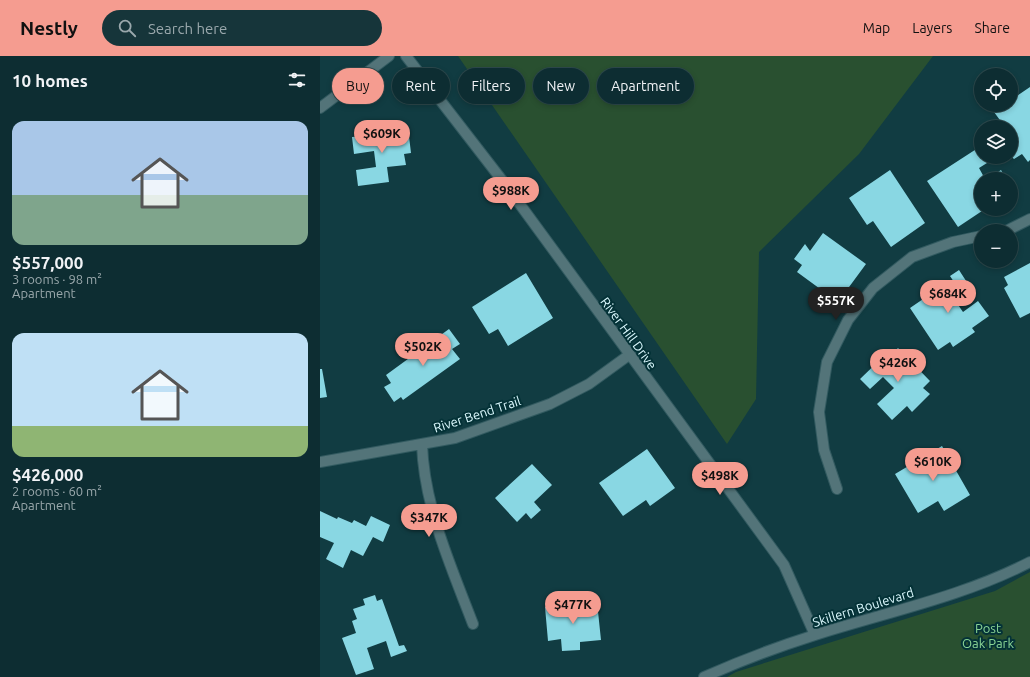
<!DOCTYPE html>
<html lang="en">
<head>
<meta charset="utf-8">
<style>
  :root { --surface:#0d2d32; --page:#16353a; --text:#f1f3f6; --muted:#9aa8ac; --line:#2d494d; --accent:#f59c90 }
  body { margin:0; font-family:Ubuntu,sans-serif; background:var(--page); color:var(--text); height:100vh; display:flex; flex-direction:column; font-size:15px; white-space:nowrap }
  * { box-sizing:border-box; margin:0 }
  p { font-size:13px; color:var(--muted) }
  .icon { flex:none; width:22px; height:22px; fill:none; stroke:currentColor; stroke-width:2; stroke-linecap:round; stroke-linejoin:round }
  .map { position:relative; flex:1; overflow:hidden }
  .sheet { display:flex; flex-direction:column; background:var(--surface); width:320px }
  .sheet>* { flex:none }
  .hud { position:absolute; left:12px; top:12px; width:380px; height:36px; display:flex; gap:8px }
  .controls { position:absolute; left:654px; top:12px; display:grid; gap:8px }
  .controls a { display:grid; place-items:center; width:44px; height:44px; border-radius:50%; background:var(--surface); box-shadow:0 2px 6px #0003,0 0 0 1px var(--line); font-size:20px }
  .price { position:absolute; translate:-50% -34px; padding:0 9px; border-radius:14px; background:var(--accent); color:#111; font-size:13px; line-height:26px; filter:drop-shadow(0 1px 2px #0008) }
  .price::after { content:''; position:absolute; left:50%; top:24px; width:12px; height:9px; margin-left:-6px; background:inherit; clip-path:polygon(0 0,100% 0,50% 100%) }
  .price.active { background:#222; color:#fff }
  ul { padding:0; list-style:none }
  li { display:grid; align-content:center; gap:8px; height:212px; padding:0 12px }
  li span { display:grid; place-items:center; height:124px; border-radius:12px; color:#555 }
  li>.icon { margin-inline-start:auto }
  span .icon { width:72px; height:72px; fill:#fffc; stroke-width:1 }
  li b { font-size:17px }
  h2 { display:flex; justify-content:space-between; align-items:center; height:48px; padding:0 12px; font-size:17px }
  .tag { padding:0 14px; border-radius:18px; background:var(--surface); box-shadow:0 2px 6px #0003,0 0 0 1px var(--line); font-size:14px; line-height:36px }
  .tag.active { background:var(--accent); color:#111 }
  header { display:flex; align-items:center; gap:24px; box-sizing:border-box; height:56px; padding:0 20px; background:var(--accent); color:#111 }
  header strong { font-size:19px }
  nav { display:flex; gap:22px; margin-inline-start:auto; font-size:14px }
  .search { width:280px; height:36px; background:var(--page); display:flex; align-items:center; gap:10px; box-sizing:border-box; padding:0 14px; border-radius:22px; color:var(--muted); font-size:15px }
  main { display:flex; flex:1; min-height:0 }
  .map>svg:first-child { display:block }
</style>
</head>
<body>
<header>
<strong>Nestly</strong>
<div class="search"><svg class="icon" aria-label="search" viewBox="0 0 24 24"><circle cx="10" cy="10" r="6"/><path d="M15 15l6 6"/></svg>Search here</div>
<nav><a>Map</a><a>Layers</a><a>Share</a></nav>
</header>
<main>
<section class="sheet">
<h2>10 homes<svg class="icon" aria-label="filters" viewBox="0 0 24 24"><path d="M4 7h16M4 17h16"/><circle cx="9" cy="7" r="2"/><circle cx="15" cy="17" r="2"/></svg></h2>
<ul>
<li><span style="background:linear-gradient(#a9c7e8 60%,#7fa58c 0)"><svg class="icon" aria-label="home" viewBox="0 0 24 24"><path d="M3 11l9-7 9 7M6 9v11h12V9"/></svg></span><div><b>$557,000</b><p>3 rooms · 98 m²</p><p>Apartment</p></div></li>
<li><span style="background:linear-gradient(#bfe0f5 75%,#8fb573 0)"><svg class="icon" aria-label="home" viewBox="0 0 24 24"><path d="M3 11l9-7 9 7M6 9v11h12V9"/></svg></span><div><b>$426,000</b><p>2 rooms · 60 m²</p><p>Apartment</p></div></li>
</ul>
</section>
<div class="map">
<svg width="710" height="621" viewBox="0 0 710 621">
  <rect width="100%" height="100%" fill="#113c42"/>
  <path fill="#295030" d="M138 0H613L539 98 439 196 436 343 407 388Z
    M710 516V621H407L416 616 675 535Z"/>
  <path fill="#89d7e3" d="M710 31V104L708 106 702 98 694 103 691 100V86L694 84 691 80V71H685L674 56 684 49H691V44Z
    M88 72 91 97 84 98 86 109 67 111 69 126 38 130 36 114 56 111 54 95 34 98 32 81 44 80V84L59 82 58 75Z
    M661 90V101L675 102 659 112 665 123H661V153H665L638 171 607 125Z
    M570 114 605 167 571 191 553 165 547 169 529 142Z
    M681 114 686 123H668Z
    M503 177 546 208 518 246 477 216 482 209 474 203 485 188 490 195Z
    M710 207V257L700 262 684 232 688 229 684 221Z
    M639 214 650 231 634 243 643 256 658 245 669 260 652 272 655 276 633 291 630 286 618 294 590 252 625 228 627 231 634 226 630 220Z
    M206 217 233 262 188 290 178 273 169 278 152 251Z
    M129 273 140 288 132 293 140 303 83 344 81 341 74 346 64 331 71 327 66 319Z
    M578 292 610 325 603 332 610 338 592 356 587 350 572 364 557 348 574 332 563 321 550 333 540 323 567 297 570 300Z
    M0 313H2L7 341 0 342Z
    M622 390 650 439 624 455 618 445 598 457 575 418Z
    M327 393 355 432 330 450 326 444 303 460 279 427Z
    M212 408 232 429 214 446 221 454 211 463 206 457 197 466 175 442Z
    M0 455 17 463 18 461 32 467 34 464 46 470 51 460 70 469 63 486 53 481 43 500 31 494 23 512 6 503 14 487 0 481Z
    M55 539 57 545 62 543 79 590 84 589 87 595 71 601 66 585 47 592 54 613 36 619 22 582 36 577 32 565 37 563 33 553 45 549 43 543Z
    M277 546 281 584 260 586V594L242 595 241 583 228 585 225 551Z"/>
  <g fill="none" stroke-linecap="round" stroke-linejoin="round">
    <g stroke="#325a60" stroke-width="12">
      <path id="minor" d="M0 52 69 0
        M686 175 710 163
        M102 388C104 451 131 510 153 568
        M0 406 135 382 230 348 269 328 309 299
        M517 433 504 394 499 356 507 306 528 264 553 232 592 201 633 186 661 180"/>
    </g>
    <g stroke="#325a60" stroke-width="12">
      <path id="tertiary" d="M86 0 185 128 464 509 495 579
        M384 621C420 605 457 591 495 579 567 556 642 541 710 506"/>
    </g>
    <use href="#minor" stroke="#537479" stroke-width="10"/>
    <use href="#tertiary" stroke="#537479" stroke-width="10"/>
  </g>
  <g text-anchor="middle" dominant-baseline="central" stroke-width="4" stroke-linejoin="round" paint-order="stroke">
    <g font-size="13" fill="#ddfaff" stroke="#043237">
      <text transform="translate(309 277) rotate(54)">River Hill Drive</text>
      <text transform="translate(157 358) rotate(-18)">River Bend Trail</text>
      <text transform="translate(543 551) rotate(-17)">Skillern Boulevard</text>
    </g>
    <g font-size="13" fill="#8ad495" stroke="#043237">
      <text x="668" y="572">Post<tspan x="668" dy="15">Oak Park</tspan></text>
    </g>
  </g>
</svg>
<div class="controls">
<a><svg class="icon" aria-label="locate" viewBox="0 0 24 24"><circle cx="12" cy="12" r="6"/><path d="M12 2v4M12 18v4M2 12h4M18 12h4"/></svg></a>
<a><svg class="icon" aria-label="layers" viewBox="0 0 24 24"><path d="M12 4l9 5-9 5-9-5zM3 14l9 5 9-5"/></svg></a>
<a>+</a>
<a>−</a>
</div>
<b class="price" style="left:62px;top:98px">$609K</b>
<b class="price" style="left:191px;top:155px">$988K</b>
<b class="price" style="left:628px;top:258px">$684K</b>
<b class="price active" style="left:516px;top:265px">$557K</b>
<b class="price" style="left:103px;top:311px">$502K</b>
<b class="price" style="left:578px;top:327px">$426K</b>
<b class="price" style="left:613px;top:426px">$610K</b>
<b class="price" style="left:400px;top:440px">$498K</b>
<b class="price" style="left:109px;top:482px">$347K</b>
<b class="price" style="left:253px;top:569px">$477K</b>
<div class="hud">
<a class="tag active">Buy</a>
<a class="tag">Rent</a>
<a class="tag">Filters</a>
<a class="tag">New</a>
<a class="tag">Apartment</a>
</div>
</div>
</main>
</body>
</html>
